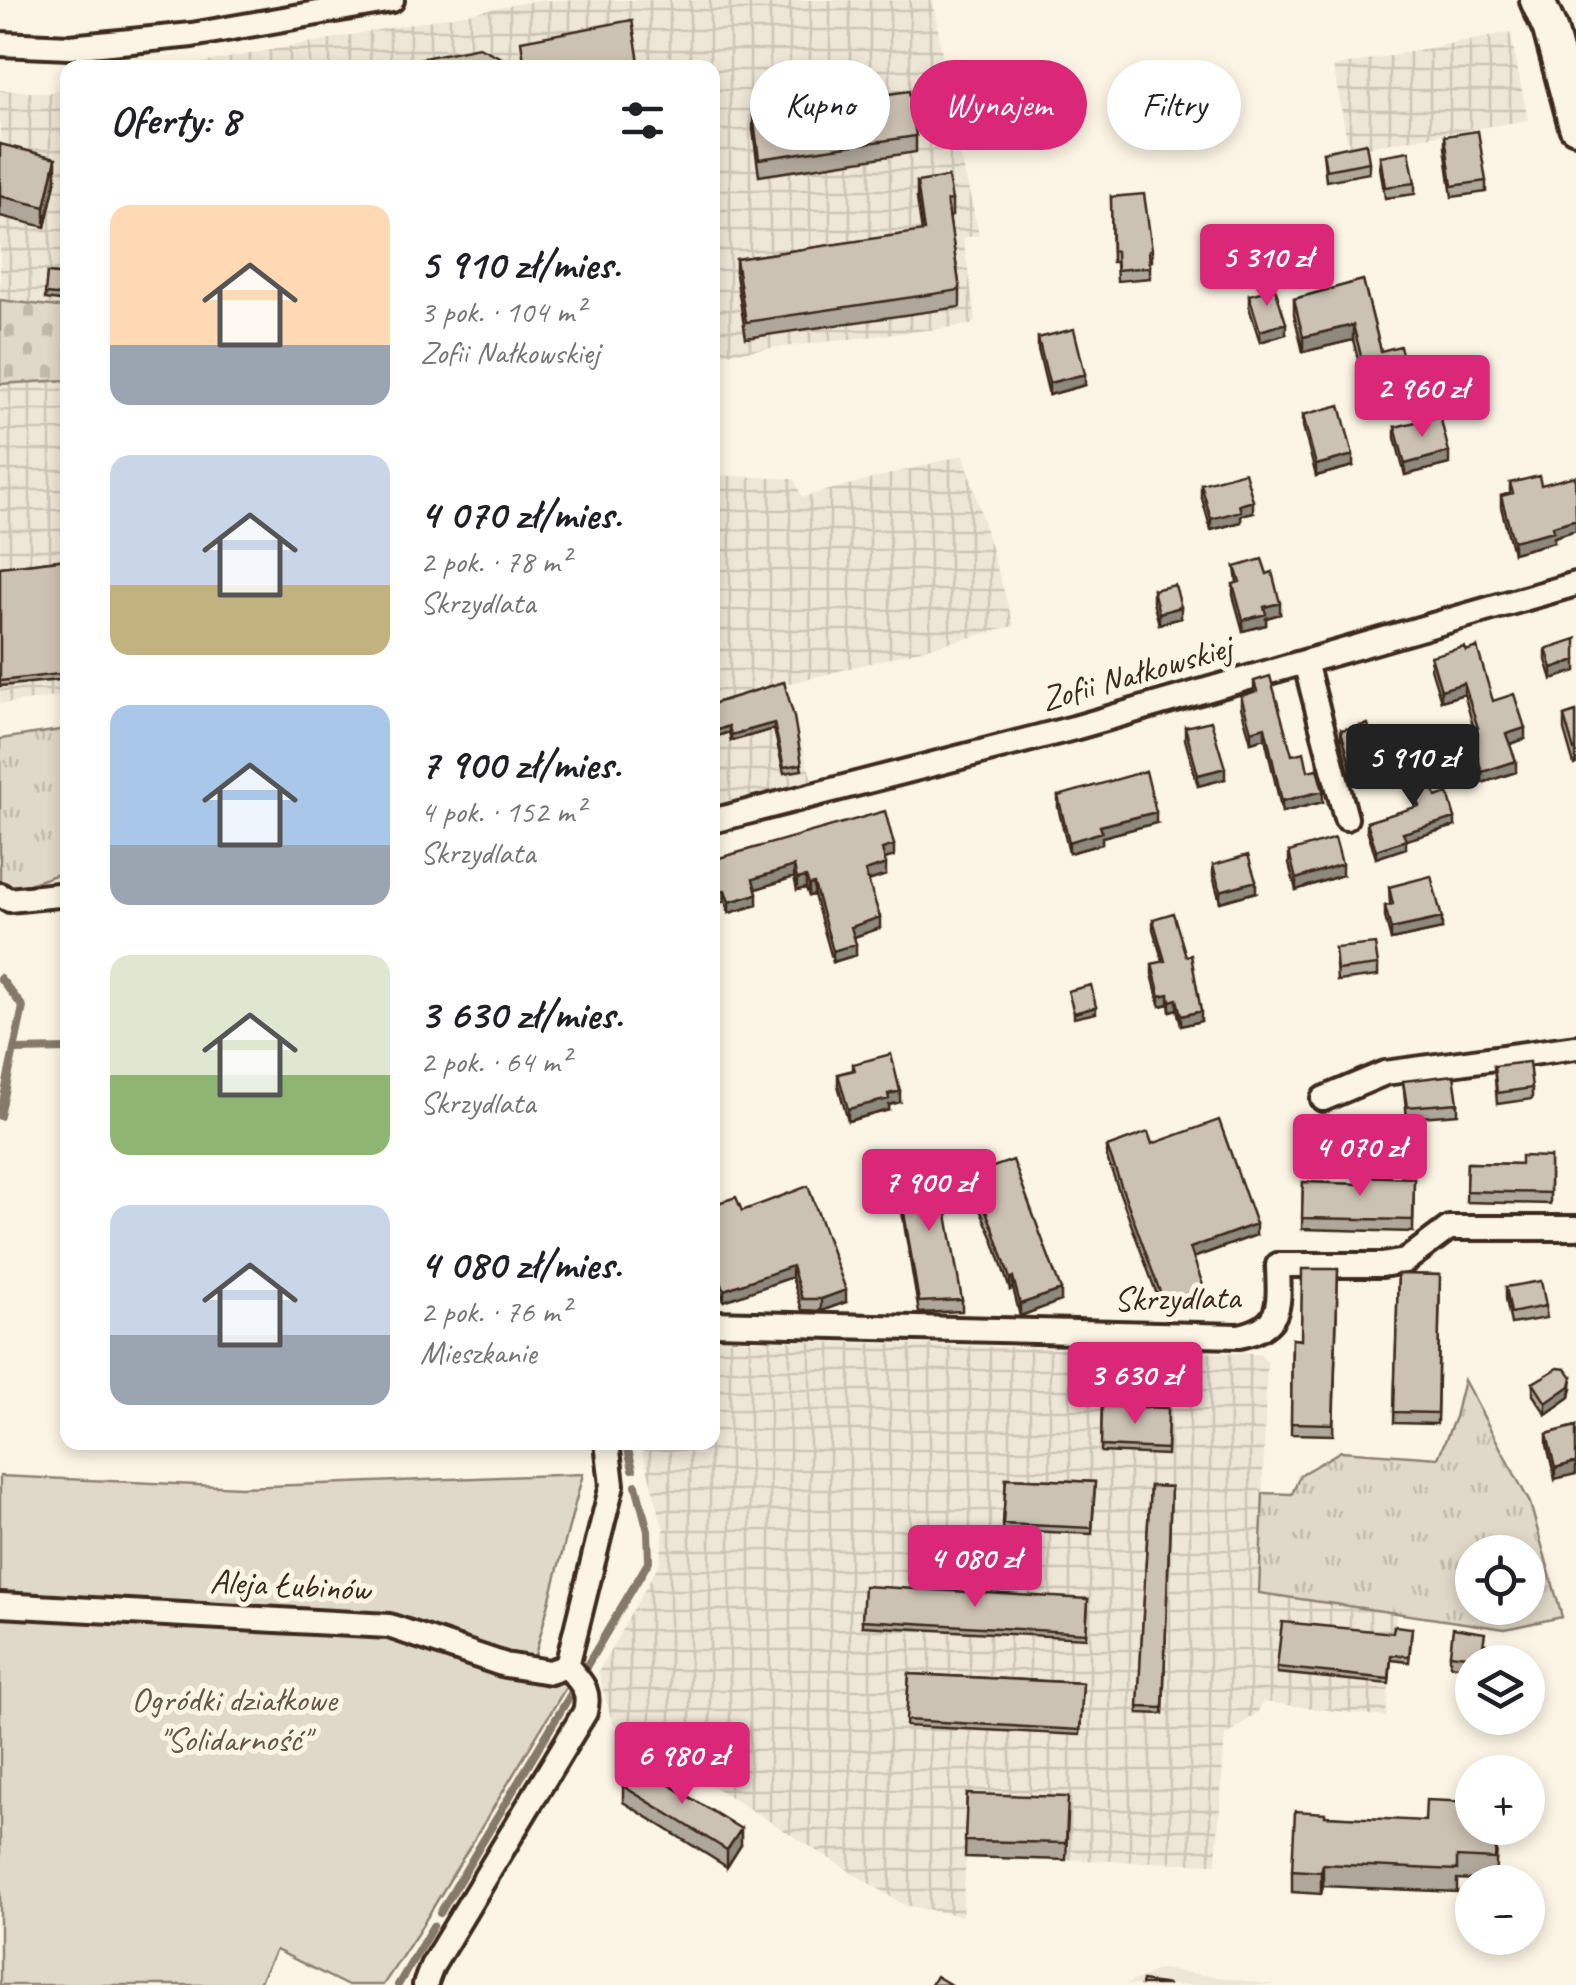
<!DOCTYPE html>
<html lang="pl">
<head>
<meta charset="utf-8">
<style>
  :root { --surface:#fff; --page:#f6f6f6; --text:#202124; --muted:#757577; --accent:#db2777 }
  body { margin:0; font-family:Caveat,sans-serif; background:var(--page); color:var(--text); height:100vh; display:flex; flex-direction:column; font-size:38px; white-space:nowrap }
  * { box-sizing:border-box; margin:0 }
  p { font-size:32px; color:var(--muted) }
  .icon { flex:none; width:55px; height:55px; fill:none; stroke:currentColor; stroke-width:2; stroke-linecap:round; stroke-linejoin:round }
  .map { position:relative; flex:1; overflow:hidden }
  .panel { position:absolute; left:60px; top:60px; width:660px; height:1390px; display:flex; flex-direction:column; background:var(--surface); border-radius:20px; box-shadow:0 5px 15px #0003 }
  .panel>* { flex:none }
  .hud { position:absolute; left:750px; top:60px; width:675px; height:90px; display:flex; gap:20px }
  .buttons { position:absolute; left:1455px; top:1535px; display:grid; gap:20px }
  .buttons a { display:grid; place-items:center; width:90px; height:90px; border-radius:50%; background:var(--surface); box-shadow:0 5px 15px #0003; font-size:50px }
  .price { position:absolute; translate:-50% -85px; padding:0 22px; border-radius:10px; background:var(--accent); color:#fff; font-size:32px; line-height:65px; filter:drop-shadow(0 2px 5px #0008) }
  .price::after { content:''; position:absolute; left:50%; top:60px; width:30px; height:22px; margin-left:-15px; background:inherit; clip-path:polygon(0 0,100% 0,50% 100%) }
  .price.active { background:#222; color:#fff }
  ul { padding:0; list-style:none }
  li { display:flex; align-items:center; gap:30px; height:250px; padding:0 50px }
  li span { display:grid; place-items:center; flex:none; width:280px; height:200px; border-radius:20px; color:#555 }
  li>.icon { margin-inline-start:auto }
  span .icon { width:120px; height:120px; fill:#fffc; stroke-width:1 }
  li b { font-size:42px }
  h2 { display:flex; justify-content:space-between; align-items:center; height:120px; padding:0 50px; font-size:42px }
  .tag { padding:0 35px; border-radius:45px; background:var(--surface); box-shadow:0 5px 15px #0003; font-size:35px; line-height:90px }
  .tag.active { background:var(--accent); color:#fff }
  .map>svg:first-child { display:block }
</style>
</head>
<body>
<div class="map">
<svg width="1576" height="1985" viewBox="0 0 1576 1985">
  <defs>
    <pattern id="industrial-grid" width="8" height="8" patternUnits="userSpaceOnUse" patternTransform="scale(2.5)"><rect width="8" height="8" fill="#eee6d6"/><path d="M0 4h8M4 0v8" fill="none" stroke="#cdc5b7"/></pattern>
    <pattern id="grass-tufts" width="24" height="20" patternUnits="userSpaceOnUse" patternTransform="scale(2.5)"><rect width="24" height="20" fill="#e0d8c8"/><path d="M3 7l-1-3M5 7V3M7 7l1-3M15 17l-1-3M17 17v-4M19 17l1-3" fill="none" stroke="#c1baab"/></pattern>
    <pattern id="cemetery-stones" width="16" height="16" patternUnits="userSpaceOnUse" patternTransform="scale(2.5)"><rect width="16" height="16" fill="#e0d8c8"/><path d="M2 7V4a2 2 0 0 1 4 0v3zM10 15v-3a2 2 0 0 1 4 0v3z" fill="#c1baab"/></pattern>
  </defs>
  <rect width="100%" height="100%" fill="#fcf5e5"/>
  <filter id="ink" filterUnits="userSpaceOnUse"><feTurbulence type="fractalNoise" baseFrequency=".01" numOctaves="2"/><feDisplacementMap in="SourceGraphic" scale="20" xChannelSelector="R" yChannelSelector="G"/><feConvolveMatrix kernelMatrix="1 2 1 2 8 2 1 2 1" color-interpolation-filters="sRGB"/></filter>
  <g filter="url(#ink)">
    <path fill="#eee6d6" d="M1160 1969 1276 1985H1125Z"/>
    <path fill="url(#industrial-grid)" d="M538 0H933L955 131 979 235 963 238 976 320 971 325 713 355 712 68H175Z
      M1510 32 1528 120 1349 150 1333 67Z
      M68 89 67 696 0 704V90L46 93Z
      M964 455 1014 626 784 685 812 780 713 805 712 475 794 479 802 497Z
      M713 1339 1260 1354 1267 1362 1259 1592 1396 1614 1386 1717 1263 1702 1257 1713 1225 1736 1216 1864 966 1857 962 1916 904 1905 613 1724 598 1672 660 1562 664 1530 640 1443 712 1442Z"/>
    <path fill="url(#grass-tufts)" stroke="#8e8173" stroke-width="2.5" fill-rule="evenodd" d="M67 729V871L0 894V739Z
      M1464 1380 1530 1503 1562 1617 1505 1629 1259 1593 1263 1493 1292 1494 1300 1475 1341 1451 1438 1458 1455 1417ZM1528 1552V1608H1472V1552Z"/>
    <path fill="url(#cemetery-stones)" stroke="#8e8173" stroke-width="2.5" d="M0 300 67 308V380L0 384Z"/>
    <path fill="#e0d8c8" stroke="#8e8173" stroke-width="2.5" d="M583 1474 529 1678 568 1684 417 1934 383 1985H346L276 1950 258 1985H0V1476L241 1487Z"/>
    <g fill="none" stroke-linecap="round" stroke-linejoin="round">
      <path stroke="#85796b" stroke-width="8" d="M0 978 23 1007 0 1116
        M16 1050 68 1049
        M626 1442 633 1469
        M583 1672 649 1561 648 1531 636 1485
        M440 1913 575 1687
        M398 1985 433 1926"/>
      <g stroke="#3b2a1e" stroke-width="30">
        <path id="street" d="M0 44 70 47 192 35 392 0
          M1305 662 1346 818
          M712 821 1074 728 1576 584
          M0 895 9 900 68 894
          M1323 1099 1385 1073 1576 1047
          M712 1323 1239 1336C1284 1327 1279 1304 1278 1265H1382L1405 1261 1449 1228H1576
          M0 1605 389 1626 505 1665 550 1672 567 1666
          M425 1985 432 1966 585 1712C591 1689 580 1682 567 1666L612 1485 607 1442"/>
      </g>
      <g stroke="#3b2a1e" stroke-width="40">
        <path id="secondary" d="M1537 0 1550 29 1576 126"/>
      </g>
      <use href="#street" stroke="#fcf5e5" stroke-width="22"/>
      <use href="#secondary" stroke="#fcf5e5" stroke-width="32"/>
    </g>
    <path fill="#afa79a" stroke="#3b2a1e" stroke-width="2.5" d="M753 114 916 136V152L759 176 753 130Z
      M1445 136 1486 181V192L1452 197 1445 147Z
      M0 144 56 178 45 227 0 216Z
      M1323 152 1369 162V173L1326 181Z
      M1380 156 1415 183V194L1385 198 1380 167Z
      M917 182 952 200V216L949 217 960 290V307L746 338 736 275V259L922 232 917 199Z
      M1111 197 1152 249V261H1150V278L1117 281 1116 262H1112Z
      M47 273 68 275 67 302 45 299Z
      M1363 280 1381 351 1405 382H1404V397L1383 402 1382 398 1369 401 1353 340 1303 352 1294 314V299Z
      M1249 295 1286 334 1260 342 1249 307Z
      M1038 338 1085 385 1049 395 1038 349Z
      M1303 415 1353 466 1316 476 1303 426Z
      M1395 427 1449 464 1405 475 1395 438Z
      M1576 481V530L1554 537V542L1513 553 1501 507V496L1510 493V483L1541 485Z
      M1201 484 1253 512 1241 515V522L1211 530 1201 495Z
      M68 559V679L0 686V567Z
      M1235 567 1280 614 1266 618V625L1243 631 1233 595V584L1237 583Z
      M1153 590 1181 618 1159 624 1153 602Z
      M1576 639 1552 679 1546 660V649Z
      M1431 656 1493 701 1525 739 1510 744 1516 772 1482 783 1474 756 1455 747V736L1474 729 1464 694 1441 701 1431 668Z
      M1254 681 1292 755 1308 771 1323 802 1282 812 1265 738 1251 742 1241 707V696L1254 692Z
      M784 682 802 770 784 773 774 729 731 741 729 732 712 738V704Z
      M1576 712V764L1574 765 1564 730V716Z
      M1185 727 1225 779 1198 786 1185 739Z
      M1341 730 1377 774 1351 780 1341 742Z
      M1406 757 1455 826 1405 840 1406 848 1376 858 1367 830V822L1417 807 1406 765Z
      M1058 796 1156 823 1102 837V844L1069 853 1058 807Z
      M1289 852 1342 875 1296 890 1289 864Z
      M894 856 884 859 886 875 868 881 880 928 854 937 856 955 833 962 814 895 809 896 806 888 797 890 794 877 756 889 757 905 729 913 725 901 712 905V860Z
      M1213 865 1256 892 1220 902 1213 876Z
      M1389 887 1442 929 1391 940 1385 917V906L1390 904Z
      M1153 919 1201 1021 1181 1026 1177 1009 1170 1011 1169 1004 1160 1006 1152 974V964L1163 962 1153 929Z
      M1335 948 1378 965V976L1337 981Z
      M853 1064 900 1102 889 1105V1110L848 1121 838 1085V1074L853 1070Z
      M1494 1066 1532 1088V1099L1497 1104Z
      M1403 1081 1458 1103V1114L1407 1118Z
      M1152 1144 1256 1235 1193 1258 1204 1299 1164 1314 1107 1158V1147Z
      M1550 1157V1204L1466 1202 1467 1163 1521 1164Z
      M897 1171 962 1300V1311L919 1313 897 1182Z
      M970 1175 1061 1301 1020 1316 1013 1288 1010 1290 993 1239 970 1187Z
      M1414 1178 1413 1232 1302 1229 1303 1182 1357 1184Z
      M712 1205 742 1211 846 1302 821 1311 802 1310 792 1277 724 1301 712 1269Z
      M1338 1269 1333 1435 1291 1434 1292 1339 1301 1340Z
      M1398 1274 1440 1275 1437 1424 1394 1423Z
      M1506 1287 1546 1306V1318L1511 1324 1506 1299Z
      M1533 1383 1572 1388 1570 1397 1546 1414 1533 1395Z
      M1102 1406 1168 1408 1167 1455 1101 1452Z
      M1576 1426 1555 1479 1547 1445V1434Z
      M1006 1478 1095 1482 1092 1534 1003 1530Z
      M1150 1486 1171 1487 1163 1714 1138 1713Z
      M1088 1599 1086 1638 862 1626V1620Z
      M1412 1628 1409 1662 1391 1660 1389 1684 1277 1673V1667Z
      M1485 1644 1482 1662H1472V1668L1450 1665V1654Z
      M909 1674 1083 1683 1080 1735 906 1726Z
      M623 1786 741 1845 727 1867 623 1802Z
      M967 1794 1068 1814 1066 1860 965 1857Z
      M1325 1816 1498 1828 1495 1881 1457 1879V1892L1323 1886 1321 1894 1292 1892V1870Z"/>
    <path fill="#8f887d" stroke="#3b2a1e" stroke-width="2.5" d="M56 158V178L45 227V207Z
      M1286 323V334L1260 342V331Z
      M1353 325V340L1303 352V337Z
      M1405 367 1404 397 1383 402V387L1400 369Z
      M1085 374V385L1049 395V383Z
      M1382 383V398L1369 401V386Z
      M1449 452V464L1405 475V464Z
      M1353 455V466L1316 476V465Z
      M1253 501V512L1241 515V522L1211 530V519L1239 505Z
      M1576 519V530L1554 537V542L1513 553V541L1553 526Z
      M1280 603V614L1266 618V625L1243 631V620L1264 607Z
      M1181 607V618L1159 624V613Z
      M1576 660V671L1552 679V668Z
      M1464 683V694L1441 701V690Z
      M774 723V729L731 741V735Z
      M729 726V732L712 738V732Z
      M1265 727V738L1251 742V731Z
      M1525 728V739L1506 745V734Z
      M1516 761V772L1482 783V772Z
      M1377 762V774L1351 780V768Z
      M1225 768V779L1198 786V775Z
      M1323 791V802L1282 812V801Z
      M1156 812V823L1102 837V844L1069 853V842L1100 826Z
      M1455 818V826L1403 841V833Z
      M1406 840V848L1376 858V850Z
      M894 845V856L882 860V849Z
      M886 864V875L865 882V871Z
      M1342 864V875L1296 890V879Z
      M794 866V877L753 890V879Z
      M806 877V888L797 890V879Z
      M1256 881V892L1220 902V891Z
      M814 884V895L809 896V885Z
      M725 890V901L712 905V894Z
      M757 894V905L729 913V902Z
      M880 917V928L851 938V927Z
      M1442 918V929L1391 940V929Z
      M856 944V955L833 962V951Z
      M1169 994V1004L1160 1006V996Z
      M1177 999V1009L1170 1011V1001Z
      M1096 1007V1013L1074 1018V1013Z
      M1201 1011V1021L1181 1026V1016Z
      M900 1091V1102L889 1105V1110L848 1121V1109Z
      M1256 1224V1235L1190 1259V1248Z
      M792 1266V1277L724 1301V1290Z
      M1013 1277V1288L1010 1290V1279Z
      M1204 1288V1299L1164 1314V1303Z
      M846 1290V1302L821 1311V1299Z
      M1061 1290V1301L1020 1316V1304Z
      M1572 1377 1570 1397 1546 1414V1403Z
      M1576 1462V1474L1555 1479V1468Z
      M741 1829V1845L727 1867V1850Z
      M1323 1864V1886L1321 1894V1872Z"/>
    <path fill="#ccc2b3" stroke="#3b2a1e" stroke-width="2.5" d="M632 20 640 68H525L521 41Z
      M479 47 522 68H404L403 62Z
      M909 91 916 136 759 159 753 114Z
      M1478 131 1486 181 1452 186 1445 136Z
      M1366 143 1369 162 1326 170 1323 152Z
      M0 144 56 158 45 207 0 196Z
      M1409 151 1415 183 1385 187 1380 156Z
      M948 177 952 200 947 201 960 290 746 322 736 259 924 231 917 182Z
      M1144 194 1152 249 1149 250 1150 267 1117 270 1116 251H1112L1111 197Z
      M47 273 68 275 67 296 45 294Z
      M1363 280 1381 351 1400 346 1405 367 1400 369 1404 382 1383 387 1382 383 1369 386 1353 325 1303 337 1294 299Z
      M1275 288 1286 323 1260 331 1249 295Z
      M1074 329 1085 374 1049 383 1038 338Z
      M1340 405 1353 455 1316 465 1303 415Z
      M1440 416 1449 452 1405 464 1395 427Z
      M1245 472 1253 501 1239 505 1241 511 1211 519 1201 484Z
      M1539 476 1541 485 1575 476 1576 519 1553 526 1554 531 1513 541 1501 496 1513 493 1510 483Z
      M68 559V673L0 681V567Z
      M1262 559 1267 574 1272 572 1280 603 1264 607 1266 614 1243 620 1233 584 1240 582 1235 567Z
      M1175 585 1181 607 1159 613 1153 590Z
      M1576 639V660L1552 668 1546 649Z
      M1464 647 1466 651 1477 647 1493 701 1514 694 1525 728 1506 734 1516 761 1482 772 1474 745 1455 736 1478 728 1464 683 1441 690 1431 656Z
      M1270 676 1292 755 1304 752 1308 771 1317 769 1323 791 1282 801 1265 727 1251 731 1241 696 1257 691 1254 681Z
      M784 682 794 717 802 764 784 767 774 723 731 735 729 726 712 732V704Z
      M1576 712V750H1574L1564 716Z
      M1211 721 1225 768 1198 775 1185 727Z
      M1368 724 1377 762 1351 768 1341 730Z
      M1424 753 1436 797 1448 793 1455 818 1403 833 1406 840 1376 850 1367 822 1419 806 1406 757Z
      M1146 771 1156 812 1100 826 1102 832 1069 842 1058 796Z
      M885 811 894 845 882 849 886 864 865 871 880 917 851 927 856 944 833 951 814 884 809 885 806 877 797 879 794 866 753 879 757 894 729 902 725 890 712 894V860Z
      M1335 838 1342 864 1296 879 1289 852Z
      M1248 855 1256 881 1220 891 1213 865Z
      M1431 876 1442 918 1391 929 1385 906 1393 904 1389 887Z
      M1173 913 1186 956 1191 955 1201 1011 1181 1016 1177 999 1170 1001 1169 994 1160 996 1152 964 1165 961 1153 919Z
      M1375 944 1378 965 1337 970 1335 948Z
      M1091 985 1096 1007 1074 1013 1068 991Z
      M891 1054 900 1091 888 1094 889 1099 848 1109 838 1074 855 1070 853 1064Z
      M1529 1062 1532 1088 1497 1093 1494 1066Z
      M1454 1075 1458 1103 1407 1107 1403 1081Z
      M1219 1120 1256 1224 1190 1248 1204 1288 1164 1303 1107 1147 1148 1132 1152 1144Z
      M1521 1156 1550 1157V1193L1466 1191 1467 1163 1521 1164Z
      M1013 1160 1061 1290 1020 1304 1013 1277 1010 1279 993 1228 970 1175Z
      M938 1163 962 1300 919 1302 897 1171Z
      M1358 1176 1414 1178 1413 1220 1302 1218 1303 1182 1357 1184Z
      M808 1186 846 1290 821 1299H802L792 1266 724 1290 712 1258V1205L736 1197 742 1211Z
      M1302 1269H1338L1333 1424 1291 1423 1292 1339 1301 1340Z
      M1398 1274 1440 1275 1437 1413 1394 1412Z
      M1541 1281 1546 1306 1511 1313 1506 1287Z
      M1558 1368 1566 1369 1572 1377 1570 1386 1546 1403 1533 1383Z
      M1102 1406 1168 1408 1167 1449 1101 1446Z
      M1576 1426V1462L1555 1468 1547 1434Z
      M1006 1478 1095 1482 1092 1528 1003 1524Z
      M1150 1486 1171 1487 1163 1708 1138 1707Z
      M864 1586 1088 1599 1086 1633 862 1620Z
      M1282 1622 1393 1633 1394 1626 1412 1628 1409 1656 1391 1655 1389 1679 1277 1667Z
      M1453 1628 1485 1633 1481 1658 1450 1654Z
      M909 1674 1083 1683 1080 1730 906 1720Z
      M636 1764 741 1829 727 1850 623 1786Z
      M967 1794 1068 1797 1066 1843 965 1841Z
      M1426 1800 1472 1802V1828H1497L1495 1859 1457 1857V1870L1323 1864 1321 1872 1292 1870 1295 1811 1325 1813V1816L1425 1821Z
      M936 1976 951 1985H931Z
      M1142 1981 1169 1985H1141Z"/>
  </g>
  <g text-anchor="middle" dominant-baseline="central" stroke-width="10" stroke-linejoin="round" paint-order="stroke">
    <g font-size="35" fill="#3b2a1e" stroke="#fcf5e5">
      <text transform="translate(1136 673) rotate(-16)">Zofii Nałkowskiej</text>
      <text transform="translate(1177 1298) rotate(-1)">Skrzydlata</text>
      <text transform="translate(290 1585) rotate(3)">Aleja Łubinów</text>
    </g>
    <g font-size="35" fill="#645648" stroke="#fcf5e5">
      <text x="234" y="1699">Ogródki działkowe<tspan x="234" dy="40">"Solidarność"</tspan></text>
    </g>
  </g>
</svg>
<div class="buttons">
<a><svg class="icon" aria-label="locate" viewBox="0 0 24 24"><circle cx="12" cy="12" r="6"/><path d="M12 2v4M12 18v4M2 12h4M18 12h4"/></svg></a>
<a><svg class="icon" aria-label="layers" viewBox="0 0 24 24"><path d="M12 4l9 5-9 5-9-5zM3 14l9 5 9-5"/></svg></a>
<a>+</a>
<a>−</a>
</div>
<b class="price" style="left:1267px;top:309px">5 310 zł</b>
<b class="price" style="left:1422px;top:440px">2 960 zł</b>
<b class="price active" style="left:1413px;top:809px">5 910 zł</b>
<b class="price" style="left:1360px;top:1199px">4 070 zł</b>
<b class="price" style="left:929px;top:1234px">7 900 zł</b>
<b class="price" style="left:1135px;top:1427px">3 630 zł</b>
<b class="price" style="left:975px;top:1610px">4 080 zł</b>
<b class="price" style="left:682px;top:1807px">6 980 zł</b>
<div class="hud">
<a class="tag">Kupno</a>
<a class="tag active">Wynajem</a>
<a class="tag">Filtry</a>
</div>
<section class="panel">
<h2>Oferty: 8<svg class="icon" aria-label="filters" viewBox="0 0 24 24"><path d="M4 7h16M4 17h16"/><circle cx="9" cy="7" r="2"/><circle cx="15" cy="17" r="2"/></svg></h2>
<ul>
<li><span style="background:linear-gradient(#ffd9b3 70%,#9aa5b1 0)"><svg class="icon" aria-label="home" viewBox="0 0 24 24"><path d="M3 11l9-7 9 7M6 9v11h12V9"/></svg></span><div><b>5 910 zł/mies.</b><p>3 pok. · 104 m²</p><p>Zofii Nałkowskiej</p></div></li>
<li><span style="background:linear-gradient(#c9d6e8 65%,#c2b280 0)"><svg class="icon" aria-label="home" viewBox="0 0 24 24"><path d="M3 11l9-7 9 7M6 9v11h12V9"/></svg></span><div><b>4 070 zł/mies.</b><p>2 pok. · 78 m²</p><p>Skrzydlata</p></div></li>
<li><span style="background:linear-gradient(#a9c7e8 70%,#9aa5b1 0)"><svg class="icon" aria-label="home" viewBox="0 0 24 24"><path d="M3 11l9-7 9 7M6 9v11h12V9"/></svg></span><div><b>7 900 zł/mies.</b><p>4 pok. · 152 m²</p><p>Skrzydlata</p></div></li>
<li><span style="background:linear-gradient(#dfe7d0 60%,#8fb573 0)"><svg class="icon" aria-label="home" viewBox="0 0 24 24"><path d="M3 11l9-7 9 7M6 9v11h12V9"/></svg></span><div><b>3 630 zł/mies.</b><p>2 pok. · 64 m²</p><p>Skrzydlata</p></div></li>
<li><span style="background:linear-gradient(#c9d6e8 65%,#9aa5b1 0)"><svg class="icon" aria-label="home" viewBox="0 0 24 24"><path d="M3 11l9-7 9 7M6 9v11h12V9"/></svg></span><div><b>4 080 zł/mies.</b><p>2 pok. · 76 m²</p><p>Mieszkanie</p></div></li>
</ul>
</section>
</div>
</body>
</html>
